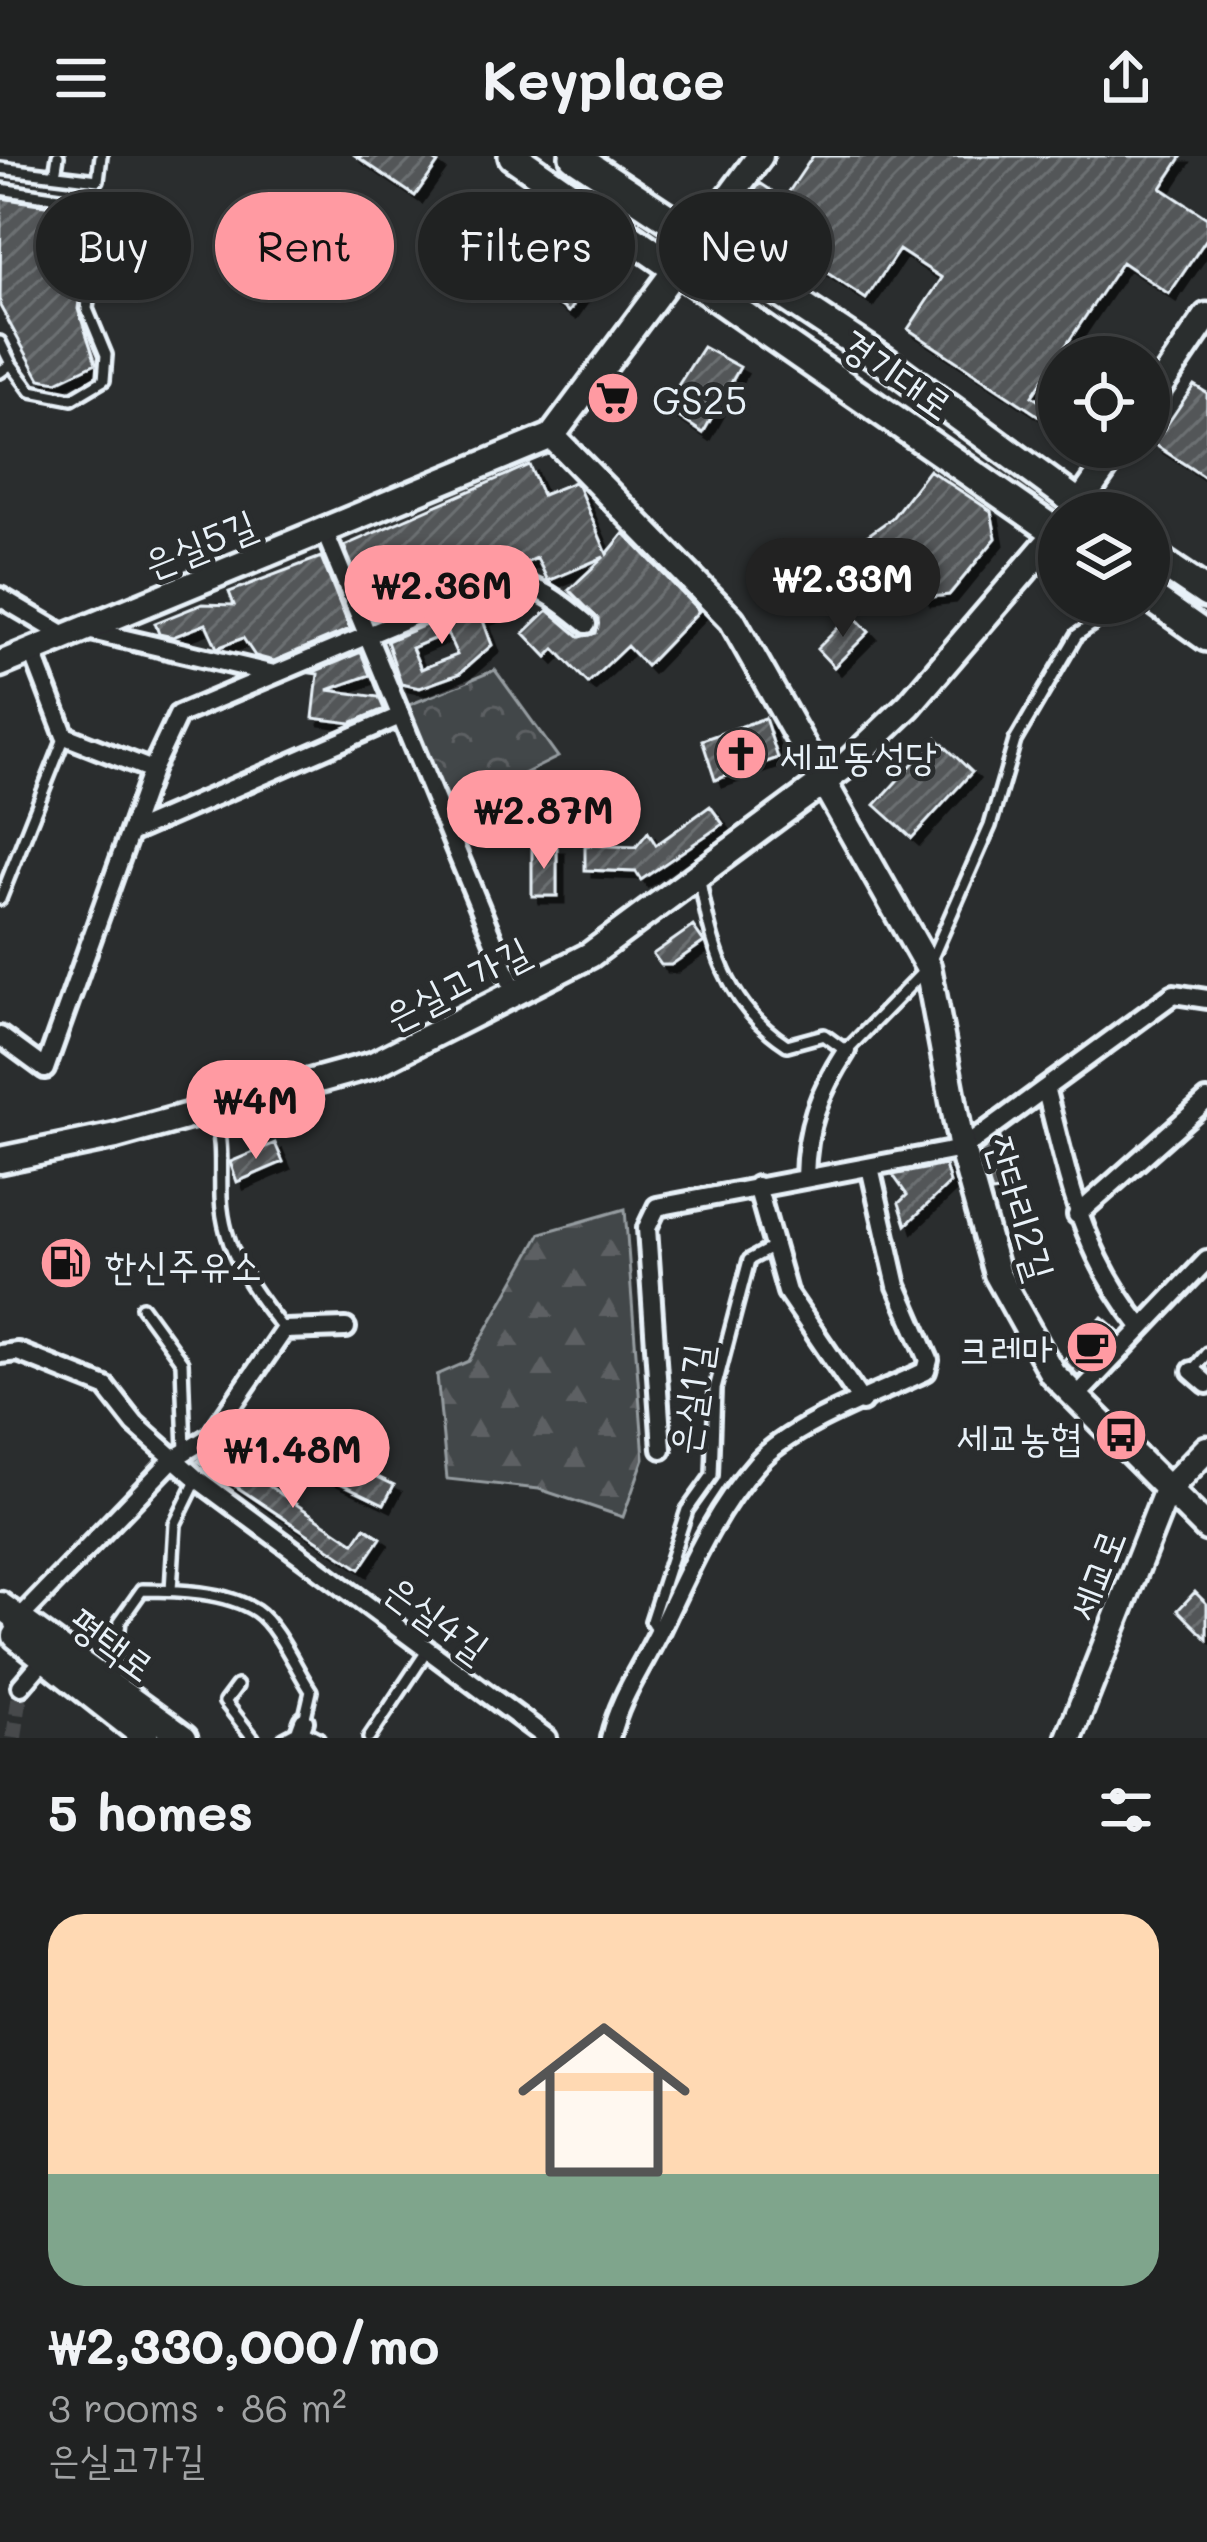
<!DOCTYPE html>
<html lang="en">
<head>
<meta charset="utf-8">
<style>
  :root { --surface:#202222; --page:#282a2a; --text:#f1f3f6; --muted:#a2a4a5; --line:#3d3f40; --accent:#ff9aa2 }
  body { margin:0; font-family:Mali,"Poor Story",sans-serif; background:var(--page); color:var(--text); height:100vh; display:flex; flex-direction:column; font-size:45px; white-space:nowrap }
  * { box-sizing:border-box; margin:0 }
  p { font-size:39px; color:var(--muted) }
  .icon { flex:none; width:66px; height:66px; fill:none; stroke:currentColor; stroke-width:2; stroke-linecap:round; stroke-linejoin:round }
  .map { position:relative; height:1582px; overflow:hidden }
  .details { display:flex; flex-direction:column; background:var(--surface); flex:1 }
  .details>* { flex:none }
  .top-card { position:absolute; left:36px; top:36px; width:1137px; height:108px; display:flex; gap:24px }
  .fabs { position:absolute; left:1038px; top:180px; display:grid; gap:24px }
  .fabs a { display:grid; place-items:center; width:132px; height:132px; border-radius:50%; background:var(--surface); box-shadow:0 3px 9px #0004,0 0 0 3px var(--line); font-size:60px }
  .price { position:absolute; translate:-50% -102px; padding:0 27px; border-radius:42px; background:var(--accent); color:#111; font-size:39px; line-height:78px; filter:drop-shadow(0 3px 6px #0008) }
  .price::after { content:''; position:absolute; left:50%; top:72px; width:36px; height:27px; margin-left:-18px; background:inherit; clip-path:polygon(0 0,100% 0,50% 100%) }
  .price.active { background:#222; color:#fff }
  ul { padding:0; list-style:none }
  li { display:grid; align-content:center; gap:24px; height:636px; padding:0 48px }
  li span { display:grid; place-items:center; height:372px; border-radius:36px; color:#555 }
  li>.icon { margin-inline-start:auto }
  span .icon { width:216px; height:216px; fill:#fffc; stroke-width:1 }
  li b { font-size:51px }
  h2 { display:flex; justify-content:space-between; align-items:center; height:144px; padding:0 48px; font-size:51px }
  .tag { padding:0 42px; border-radius:54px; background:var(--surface); box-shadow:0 3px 9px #0004,0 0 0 3px var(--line); font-size:42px; line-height:108px }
  .tag.active { background:var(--accent); color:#111 }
  header { display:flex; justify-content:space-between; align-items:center; height:156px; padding:0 48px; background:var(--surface); font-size:54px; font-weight:700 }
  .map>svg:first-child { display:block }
</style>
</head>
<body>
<header><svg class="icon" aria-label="menu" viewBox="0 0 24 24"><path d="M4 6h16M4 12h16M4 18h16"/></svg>Keyplace<svg class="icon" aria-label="share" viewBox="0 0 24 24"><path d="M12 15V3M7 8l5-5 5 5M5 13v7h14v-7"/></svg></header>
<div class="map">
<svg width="1207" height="1582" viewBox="0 0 1207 1582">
  <defs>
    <pattern id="forest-firs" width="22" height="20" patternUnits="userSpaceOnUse" patternTransform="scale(3)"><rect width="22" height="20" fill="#424648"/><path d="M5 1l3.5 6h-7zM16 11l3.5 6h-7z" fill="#5d6163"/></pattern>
    <pattern id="park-crowns" width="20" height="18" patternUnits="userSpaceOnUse" patternTransform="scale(3)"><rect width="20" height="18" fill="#424648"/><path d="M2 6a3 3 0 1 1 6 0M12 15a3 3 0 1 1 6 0" fill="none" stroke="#5d6163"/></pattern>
    <pattern id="building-hatch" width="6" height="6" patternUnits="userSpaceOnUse" patternTransform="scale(3)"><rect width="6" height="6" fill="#535759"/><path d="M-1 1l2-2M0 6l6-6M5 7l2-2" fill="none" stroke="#6c7072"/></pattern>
    <filter id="shadow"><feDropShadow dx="7" dy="7" stdDeviation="0" flood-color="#0009"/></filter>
  </defs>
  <rect width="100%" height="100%" fill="#2a2d2e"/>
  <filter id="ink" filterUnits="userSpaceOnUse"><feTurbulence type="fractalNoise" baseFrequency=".00833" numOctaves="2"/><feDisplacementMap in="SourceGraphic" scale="24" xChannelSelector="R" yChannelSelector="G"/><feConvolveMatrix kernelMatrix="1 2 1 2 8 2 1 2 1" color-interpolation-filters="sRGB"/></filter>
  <g filter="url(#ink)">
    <path fill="url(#forest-firs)" stroke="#959ca0" stroke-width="3" d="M625 1053 644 1302 623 1361 539 1333 447 1323 437 1219 469 1205 541 1077Z"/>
    <path fill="url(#park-crowns)" stroke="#959ca0" stroke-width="3" d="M495 514 558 601 451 654 404 551Z"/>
    <path fill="url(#building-hatch)" stroke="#e8f1f8" stroke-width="3" fill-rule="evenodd" filter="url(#shadow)" d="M356 0H428L438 7 415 40Z
      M813 0H1182L1161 32 1207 62V82L1169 138 1122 106 1032 240 1052 254 1045 264 908 173 942 122 899 94 866 143 738 57 760 27 784 43Z
      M1 42 89 56 78 153 96 207 57 226 40 223 0 150Z
      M471 45 588 128 569 156 452 73Z
      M703 191 740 211 703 277 664 251Z
      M1194 229 1207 237V323L1154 288Z
      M529 309 542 339 574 326 578 330 607 398 624 377 699 455 646 510 627 490 588 527 555 493 547 501 524 477 548 454 580 481 596 477 598 463 569 434 604 401 548 425 537 402 509 414H490L374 463 344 390Z
      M929 314 991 355 996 382 949 439 923 442 919 399 843 397 892 362Z
      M321 401 350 473 274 505 255 500 243 482 217 492 206 468 173 481 159 478 155 467 202 448 234 449 229 436Z
      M487 443 493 458 482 462 492 489 459 518 420 532 401 528 387 485ZM447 477 457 499 421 513 412 492Z
      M852 458 869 476 834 511 817 493Z
      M361 496 370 519 328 534 379 541 384 553 351 567 313 562 318 518 311 517Z
      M765 562 778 602 715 624 702 584Z
      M936 582 972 616 912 682 875 649Z
      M599 616 603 653 529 662 524 625Z
      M710 650 723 668 641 724 636 716 585 714V689L636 691 648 676 656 689Z
      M532 691H557V740H532Z
      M693 770 704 786 671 809H661L653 798Z
      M1000 981 1010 1034 992 1037 980 996Z
      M275 987 283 1006 237 1026 230 1006Z
      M945 1009 950 1027 906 1069 899 1047 907 1039 893 1019Z
      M1102 1161 1120 1176 1078 1220 1064 1204Z
      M243 1256 394 1329 384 1348 232 1275Z
      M214 1293 354 1387 365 1371 381 1382 360 1413 198 1305Z
      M1195 1436 1207 1448V1483L1178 1454Z"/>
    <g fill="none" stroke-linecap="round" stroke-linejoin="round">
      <path stroke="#464a4c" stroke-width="16" stroke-dasharray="16 8" stroke-linecap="butt" d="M14 1582 21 1530"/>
      <g stroke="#e8f1f8" stroke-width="18">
        <path id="lane" d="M0 12 98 24 101 0
          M55 19 58 0
          M0 33 99 48 87 153 106 199 104 224 72 243 31 235 11 208
          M0 186 11 208 0 216
          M699 719C711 788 724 848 787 889L824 879 846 895 928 811 990 670 1015 585 1077 479 1124 447
          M0 743 65 580
          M216 958C223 994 220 1008 221 1041 223 1095 252 1134 284 1174
          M142 1151 182 1206 185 1295
          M1192 1215 1207 1197
          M171 1434 175 1368 197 1323
          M659 1477 651 1465 687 1354 712 1319 715 1233 749 1104 773 1091
          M113 1524 120 1465 142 1434C176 1434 226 1435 256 1455 278 1470 296 1513 311 1535L304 1565
          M237 1530 225 1546 253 1582
          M301 1573 318 1582
          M284 1582 301 1573
          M369 1582 427 1495"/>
      </g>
      <g stroke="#e8f1f8" stroke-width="26">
        <path id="street" d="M324 374 515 837
          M0 441 66 480
          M83 473 274 518
          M152 614 178 559 494 426C535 425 556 442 587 468
          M130 677 400 560
          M0 880 45 913 152 614 65 580 32 494
          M1046 935C1070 1028 1081 1095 1142 1172
          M805 1021C806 970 819 937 846 895
          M757 1030 787 1136 862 1246
          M1077 1059 1207 944
          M0 1198 18 1196 106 1231 135 1268 197 1323 547 1582
          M1192 1215 1207 1228
          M1076 1241 1207 1104
          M662 1293 647 1072 657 1051 962 993 1174 838 1207 843
          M14 1468 173 1303 211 1280 284 1174 346 1172
          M21 1530 52 1494
          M301 1573 304 1565
          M610 1582C620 1540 641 1513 660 1474 688 1416 713 1356 757 1307 792 1268 878 1238 926 1215L929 1204 897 1130 870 1011"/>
      </g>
      <g stroke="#e8f1f8" stroke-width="33">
        <path id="secondary" d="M1149 246 1207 160
          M552 280 732 464 928 811 962 993 997 1118 1052 1217 1207 1372
          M1073 357 1119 291
          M0 508 552 280 760 0
          M0 1004 116 980 373 909 590 799 845 610 909 549 1059 374
          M0 1449 184 1582
          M16 1480 146 1582
          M1069 1582 1167 1334 1207 1293"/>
      </g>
      <g stroke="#e8f1f8" stroke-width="36">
        <path id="primary" d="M513 0 1059 378
          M574 0 884 205 1091 357
          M1149 398 1207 437
          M1149 440 1207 481"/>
      </g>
      <use href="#lane" stroke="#2a2d2e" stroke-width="9"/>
      <use href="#street" stroke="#2a2d2e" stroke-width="16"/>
      <use href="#secondary" stroke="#2a2d2e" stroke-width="24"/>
      <use href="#primary" stroke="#2a2d2e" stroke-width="27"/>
    </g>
  </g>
  <defs>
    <g id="supermarket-disc" transform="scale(2.7)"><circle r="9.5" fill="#ff9aa2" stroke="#2a2d2e"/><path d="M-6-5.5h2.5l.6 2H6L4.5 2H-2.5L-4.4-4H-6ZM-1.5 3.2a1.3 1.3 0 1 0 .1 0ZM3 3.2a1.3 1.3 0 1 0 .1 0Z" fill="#111"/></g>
    <g id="church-disc" transform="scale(2.7)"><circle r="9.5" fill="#ff9aa2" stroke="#2a2d2e"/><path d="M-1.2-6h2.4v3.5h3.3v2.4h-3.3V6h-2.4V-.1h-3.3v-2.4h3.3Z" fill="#111"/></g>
    <g id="fuel-disc" transform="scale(2.7)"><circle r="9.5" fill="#ff9aa2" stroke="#2a2d2e"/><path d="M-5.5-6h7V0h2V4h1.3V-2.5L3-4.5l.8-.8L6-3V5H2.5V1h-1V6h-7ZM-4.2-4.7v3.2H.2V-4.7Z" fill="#111"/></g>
    <g id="cafe-disc" transform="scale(2.7)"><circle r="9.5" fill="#ff9aa2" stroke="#2a2d2e"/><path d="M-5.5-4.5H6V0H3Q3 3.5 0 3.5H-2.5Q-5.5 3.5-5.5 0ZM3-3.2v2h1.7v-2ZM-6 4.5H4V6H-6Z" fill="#111"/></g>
    <g id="bus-disc" transform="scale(2.7)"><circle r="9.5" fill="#ff9aa2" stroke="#2a2d2e"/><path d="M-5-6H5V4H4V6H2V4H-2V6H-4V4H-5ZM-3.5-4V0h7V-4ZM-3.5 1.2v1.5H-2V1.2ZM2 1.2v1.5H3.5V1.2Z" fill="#111"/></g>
  </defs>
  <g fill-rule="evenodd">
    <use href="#supermarket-disc" x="613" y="242"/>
    <use href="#church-disc" x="741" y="598"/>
    <use href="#fuel-disc" x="66" y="1107"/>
    <use href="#cafe-disc" x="1092" y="1191"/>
    <use href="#bus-disc" x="1121" y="1279"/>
  </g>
  <g text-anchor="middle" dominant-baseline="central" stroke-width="10" stroke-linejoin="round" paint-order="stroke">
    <g font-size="39" fill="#e8f1f8" stroke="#2a2d2e">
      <text transform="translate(898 217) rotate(35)">경기대로</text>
      <text transform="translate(199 386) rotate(-22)">은실5길</text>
      <text transform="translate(456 826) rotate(-27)">은실고가길</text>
      <text transform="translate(1022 1052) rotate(73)">잔다리2길</text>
      <text transform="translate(689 1243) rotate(-82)">은실1길</text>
      <text transform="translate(1095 1418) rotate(-69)">세교로</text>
      <text transform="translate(438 1461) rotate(36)">은실4길</text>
      <text transform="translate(113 1487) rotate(36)">평택로</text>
    </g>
    <g font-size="39" fill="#e8f1f8" stroke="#2a2d2e" text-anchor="start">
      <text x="652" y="242">GS25</text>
      <text x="780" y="598">세교동성당</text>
      <text x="105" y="1107">한신주유소</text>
      <text x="1053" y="1191" text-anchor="end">크레마</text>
      <text x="1082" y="1279" text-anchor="end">세교농협</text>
    </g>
  </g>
</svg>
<div class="fabs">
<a><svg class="icon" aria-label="locate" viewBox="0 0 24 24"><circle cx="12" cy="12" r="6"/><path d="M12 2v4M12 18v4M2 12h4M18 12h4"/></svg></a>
<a><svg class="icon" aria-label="layers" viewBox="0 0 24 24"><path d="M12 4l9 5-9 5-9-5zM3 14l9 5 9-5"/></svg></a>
</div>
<b class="price active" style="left:843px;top:484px">₩2.33M</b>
<b class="price" style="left:442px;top:491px">₩2.36M</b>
<b class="price" style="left:544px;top:716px">₩2.87M</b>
<b class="price" style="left:256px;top:1006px">₩4M</b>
<b class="price" style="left:293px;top:1355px">₩1.48M</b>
<div class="top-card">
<a class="tag">Buy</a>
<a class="tag active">Rent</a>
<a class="tag">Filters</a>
<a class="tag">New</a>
</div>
</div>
<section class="details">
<h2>5 homes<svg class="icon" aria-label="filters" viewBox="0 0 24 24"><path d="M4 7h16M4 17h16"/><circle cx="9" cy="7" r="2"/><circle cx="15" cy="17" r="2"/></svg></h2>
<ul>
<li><span style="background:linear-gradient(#ffd9b3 70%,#7fa58c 0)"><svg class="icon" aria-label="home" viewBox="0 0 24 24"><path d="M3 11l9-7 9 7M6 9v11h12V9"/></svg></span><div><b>₩2,330,000/mo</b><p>3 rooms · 86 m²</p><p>은실고가길</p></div></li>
</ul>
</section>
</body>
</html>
